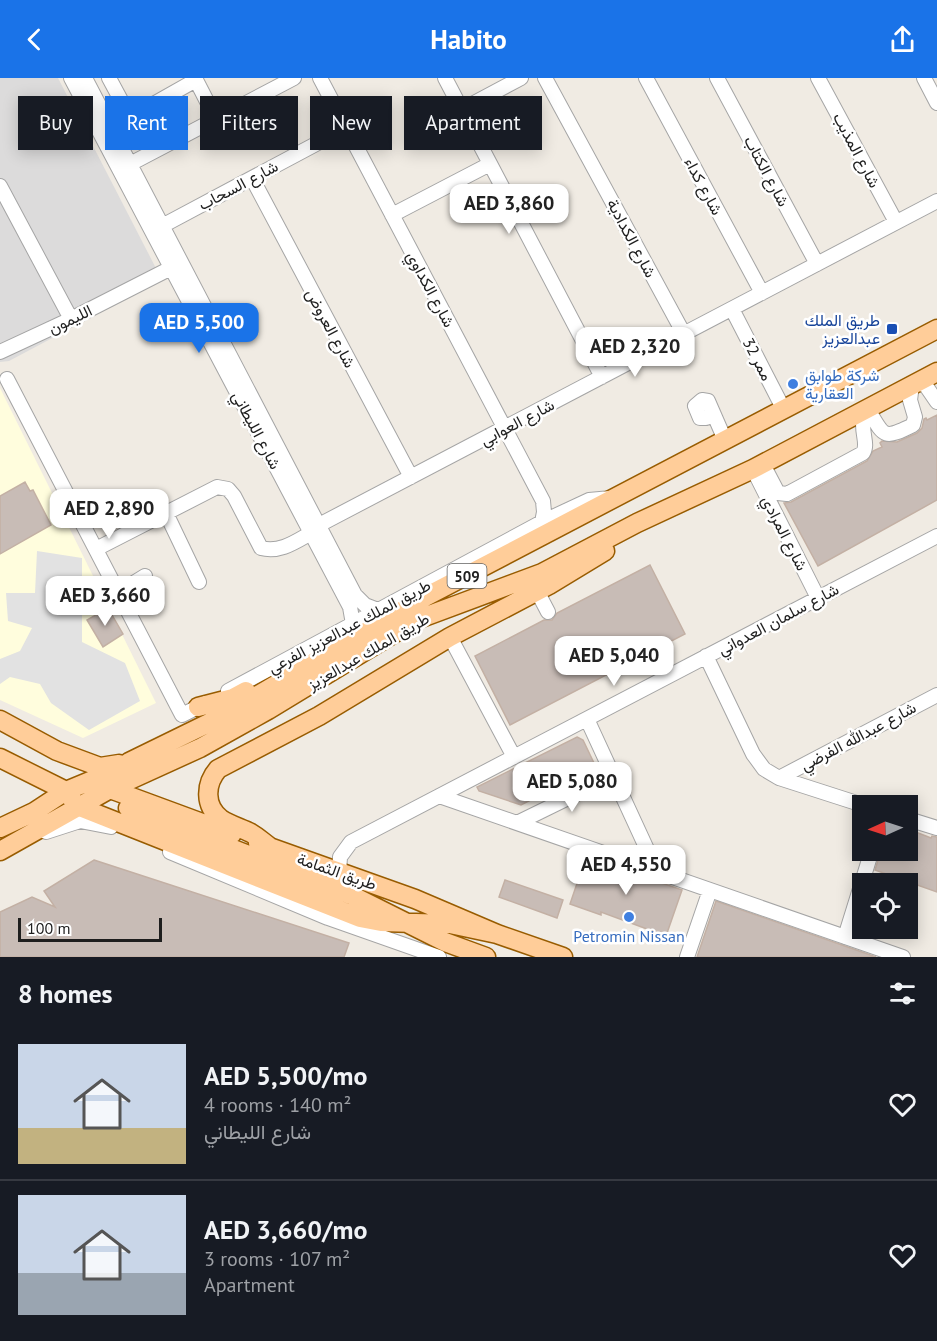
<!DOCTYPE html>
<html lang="en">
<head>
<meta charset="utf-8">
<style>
  :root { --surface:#171b24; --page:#242831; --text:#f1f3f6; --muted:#9ea1a6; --line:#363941; --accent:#1a73e8 }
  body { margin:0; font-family:"PT Sans",Vazirmatn,sans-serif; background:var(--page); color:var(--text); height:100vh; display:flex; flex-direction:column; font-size:22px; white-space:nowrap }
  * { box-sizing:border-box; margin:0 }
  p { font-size:20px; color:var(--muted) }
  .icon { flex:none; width:33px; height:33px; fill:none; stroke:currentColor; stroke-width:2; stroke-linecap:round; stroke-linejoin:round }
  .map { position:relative; height:879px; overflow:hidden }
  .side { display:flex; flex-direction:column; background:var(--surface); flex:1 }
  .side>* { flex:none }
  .hud { position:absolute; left:18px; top:18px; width:600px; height:54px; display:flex; gap:12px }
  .needle { width:39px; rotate:267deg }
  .buttons { position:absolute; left:852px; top:717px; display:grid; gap:12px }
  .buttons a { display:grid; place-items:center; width:66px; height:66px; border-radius:0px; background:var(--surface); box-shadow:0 3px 15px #0003; font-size:30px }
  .scale { position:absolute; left:18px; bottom:15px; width:144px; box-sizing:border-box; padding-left:6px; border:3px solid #1e1e1e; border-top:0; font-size:16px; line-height:21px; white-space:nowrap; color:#1e1e1e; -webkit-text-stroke:4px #fff; paint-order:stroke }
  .price { position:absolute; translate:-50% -51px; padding:0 14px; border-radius:12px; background:#fff; color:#222; font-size:20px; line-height:39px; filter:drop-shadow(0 2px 3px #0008) }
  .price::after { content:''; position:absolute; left:50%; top:36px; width:18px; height:14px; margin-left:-9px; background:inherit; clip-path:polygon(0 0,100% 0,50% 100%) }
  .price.current { background:var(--accent); color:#fff }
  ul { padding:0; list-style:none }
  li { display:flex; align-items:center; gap:18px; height:150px; padding:0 18px }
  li+li { border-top:2px solid var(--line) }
  li span { display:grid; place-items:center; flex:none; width:168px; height:120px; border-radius:0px; color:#555 }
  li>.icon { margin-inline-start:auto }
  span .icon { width:72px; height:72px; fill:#fffc; stroke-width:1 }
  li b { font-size:26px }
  h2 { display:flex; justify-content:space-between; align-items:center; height:72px; padding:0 18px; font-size:26px }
  .chip { padding:0 21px; border-radius:0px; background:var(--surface); box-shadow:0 3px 15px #0003; font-size:21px; line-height:54px }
  .chip.current { background:var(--accent); color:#fff }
  header { display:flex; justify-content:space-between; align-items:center; height:78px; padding:0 18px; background:var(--accent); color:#fff; font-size:27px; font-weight:700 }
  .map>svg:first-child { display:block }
</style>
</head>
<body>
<header><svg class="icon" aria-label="back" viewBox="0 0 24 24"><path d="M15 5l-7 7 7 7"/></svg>Habito<svg class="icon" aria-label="share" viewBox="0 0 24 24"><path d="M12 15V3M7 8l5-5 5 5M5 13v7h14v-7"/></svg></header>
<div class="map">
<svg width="937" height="879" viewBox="0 0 937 879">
  <rect width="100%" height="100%" fill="#f0ebe3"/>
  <path fill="#dcdbdb" d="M0 0H58L162 202 9 283 0 284Z"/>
  <path fill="#fffddd" d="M0 310 156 625 83 660 0 622Z"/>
  <path fill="#e2e2e2" d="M37 473 82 480V564L125 585 140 623 89 652 51 625 40 606 10 599 0 606V581L20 573 32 550 8 543 6 515H35Z"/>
  <path fill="#c8bcb6" stroke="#c3b0a4" stroke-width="1.5" d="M937 337V422L818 488 784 425 791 424 867 383 873 373 882 369 880 365 882 363 897 364 917 355 922 350 924 341 926 340 927 342Z
    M25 404 30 413 33 412 51 447 0 476V418Z
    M650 487 685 556 510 647 475 578 544 542H552L557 535Z
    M108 530 123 556 103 569 87 542Z
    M577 659 583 662 594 685 592 691 521 727 479 713 477 709Z
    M908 751 931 760 932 758 937 759V814L875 792 881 772H908Z
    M586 779 682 812 666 858 601 834V837L570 826Z
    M94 782 349 865 344 879H0V834L32 819 55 829 44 813Z
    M505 802 563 822 557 840 499 819Z
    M716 823 842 867 876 879H697Z"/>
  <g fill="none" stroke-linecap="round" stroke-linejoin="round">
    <g stroke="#a5a5a5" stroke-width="16">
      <path id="minor" d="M71 0 350 529 353 546
        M85 0 355 517 365 527 378 532
        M109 0 130 39
        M195 0 216 41
        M320 0 543 423 544 434 542 444
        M445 0 602 299
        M545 0 684 256
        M646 0 762 215
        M717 0 817 186
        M818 0 896 144
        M924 0 937 25
        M461 32 521 0
        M111 50 196 2
        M130 86 294 0
        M252 100 411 399
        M0 108 71 241
        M392 137 490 86
        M162 148 346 50
        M732 231 784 332
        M0 274 71 241 171 190
        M7 301 182 637 206 625
        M916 304 926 308 937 324
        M868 331C884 359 883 362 913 347L915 339 910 322 912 307
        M714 337 706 340H700L695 328 702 322 708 323 725 362
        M756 389 767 394 778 415 787 416 863 375C870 364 857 351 867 331
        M753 391 818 520
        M166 435 199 504
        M319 447 937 123
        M96 471 217 409 228 411 234 418 261 470C280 475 295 464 311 455
        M537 513 548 534
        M119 514 145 498
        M450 559 514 679
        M706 578 753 676 764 691 779 700 866 728
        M228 613 542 444 589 422 611 420
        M587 641 657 793
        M779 700 937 617
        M439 718 903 879
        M908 741 937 750
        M517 745 613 698
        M46 754 80 743 111 749
        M170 774 328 840 439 879
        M339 794 340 779 351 764 937 458
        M845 859 872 772
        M687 879 710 812"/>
    </g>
    <g stroke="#985c00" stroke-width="21">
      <path id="major" d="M198 629 233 620 246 613
        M0 642 57 673 100 689 119 686
        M0 680 66 713 77 728 360 840 381 844 450 846 497 856
        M110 711 232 756
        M128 730 351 817 445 864 486 879
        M0 750 34 734 66 713 119 691 129 684 219 640 427 518 937 251
        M258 765 415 821 497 856 563 879
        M270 769C263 764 258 759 251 755 241 750 230 747 221 741 204 728 205 706 218 691L319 638 450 559 549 507 605 473
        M0 773 110 711 200 670 268 632 416 542 542 495 637 445 753 391 937 294"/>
    </g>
    <use href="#minor" stroke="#fff" stroke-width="14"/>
    <use href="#major" stroke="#ffcd99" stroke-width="18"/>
  </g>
  <rect fill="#1a4fb4" stroke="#fff" stroke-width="2" x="886" y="245" width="12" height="12" rx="3"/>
  <g fill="#3f7fe0" stroke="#fff" stroke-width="2">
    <circle cx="793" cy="306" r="6"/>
    <circle cx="629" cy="839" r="6"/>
  </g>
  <g text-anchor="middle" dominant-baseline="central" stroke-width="5" stroke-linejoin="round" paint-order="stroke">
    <rect fill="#fff" stroke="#626262" stroke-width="1.5" x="447.5" y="486" width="39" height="24" rx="4.5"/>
    <g font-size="15" font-weight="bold" fill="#1e1e1e">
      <text x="467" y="498">509</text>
    </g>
    <g font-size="16" fill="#1e1e1e" stroke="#fff">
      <text transform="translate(857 72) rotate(62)">شارع المذيب</text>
      <text transform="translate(767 93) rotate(62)">شارع الكتاب</text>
      <text transform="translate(238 107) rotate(-28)">شارع السحاب</text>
      <text transform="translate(704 108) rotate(62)">شارع كداء</text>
      <text transform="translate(632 160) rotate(62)">شارع الكدادية</text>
      <text transform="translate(431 211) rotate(62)">شارع الكداوي</text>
      <text transform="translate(70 241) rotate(-26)">الليمون</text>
      <text transform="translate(331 250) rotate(62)">شارع العروض</text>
      <text transform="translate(758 281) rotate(63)">ممر 32</text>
      <text transform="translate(517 344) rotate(-28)">شارع العوابي</text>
      <text transform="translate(257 352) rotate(62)">شارع الليطاني</text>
      <text transform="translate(785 455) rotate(63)">شارع المرادي</text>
      <text transform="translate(778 541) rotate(-28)">شارع سلمان العدواني</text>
      <text transform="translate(349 548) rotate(-28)">طريق الملك عبدالعزيز الفرعي</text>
      <text transform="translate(368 573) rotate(-30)">طريق الملك عبدالعزيز</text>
      <text transform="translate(858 658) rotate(-28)">شارع عبدالله الفرضي</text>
      <text transform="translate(337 793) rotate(19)">طريق الثمامة</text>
    </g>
    <g font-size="16" fill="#164399" stroke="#fff" text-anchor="end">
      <text x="880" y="242">طريق الملك<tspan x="880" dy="18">عبدالعزيز</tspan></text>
    </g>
    <g font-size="16" fill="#366cbe" stroke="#fff" text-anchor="start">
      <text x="805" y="297">شركة طوابق<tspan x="805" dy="18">العقارية</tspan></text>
      <text x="629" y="858" text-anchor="middle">Petromin Nissan</text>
    </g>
  </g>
</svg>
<div class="buttons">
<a><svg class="needle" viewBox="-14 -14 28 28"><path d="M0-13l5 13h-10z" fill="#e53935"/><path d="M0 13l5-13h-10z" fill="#9ea1a6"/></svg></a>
<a><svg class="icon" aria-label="locate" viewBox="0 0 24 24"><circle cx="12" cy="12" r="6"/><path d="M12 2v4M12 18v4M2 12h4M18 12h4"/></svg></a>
</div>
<div class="scale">100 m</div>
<b class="price" style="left:509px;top:157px">AED 3,860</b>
<b class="price current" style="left:199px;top:276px">AED 5,500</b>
<b class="price" style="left:635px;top:300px">AED 2,320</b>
<b class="price" style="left:109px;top:462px">AED 2,890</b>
<b class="price" style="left:105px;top:549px">AED 3,660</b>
<b class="price" style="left:614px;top:609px">AED 5,040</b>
<b class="price" style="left:572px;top:735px">AED 5,080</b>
<b class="price" style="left:626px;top:818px">AED 4,550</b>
<div class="hud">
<a class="chip">Buy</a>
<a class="chip current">Rent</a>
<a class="chip">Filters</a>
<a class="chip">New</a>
<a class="chip">Apartment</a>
</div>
</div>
<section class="side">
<h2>8 homes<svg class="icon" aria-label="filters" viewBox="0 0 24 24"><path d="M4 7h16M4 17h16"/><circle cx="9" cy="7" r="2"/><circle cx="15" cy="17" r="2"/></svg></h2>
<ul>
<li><span style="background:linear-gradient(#c9d6e8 70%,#c2b280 0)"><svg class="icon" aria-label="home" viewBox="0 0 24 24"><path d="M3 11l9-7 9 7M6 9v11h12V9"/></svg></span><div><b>AED 5,500/mo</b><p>4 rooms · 140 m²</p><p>شارع الليطاني</p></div><svg class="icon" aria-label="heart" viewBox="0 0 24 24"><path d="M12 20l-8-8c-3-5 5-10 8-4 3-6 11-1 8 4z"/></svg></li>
<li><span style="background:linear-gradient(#c9d6e8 65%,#9aa5b1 0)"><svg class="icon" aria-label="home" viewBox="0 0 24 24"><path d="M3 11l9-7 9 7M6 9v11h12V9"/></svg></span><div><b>AED 3,660/mo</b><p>3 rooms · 107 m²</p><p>Apartment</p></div><svg class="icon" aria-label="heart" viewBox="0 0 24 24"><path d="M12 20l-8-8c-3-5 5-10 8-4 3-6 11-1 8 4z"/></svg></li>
</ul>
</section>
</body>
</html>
